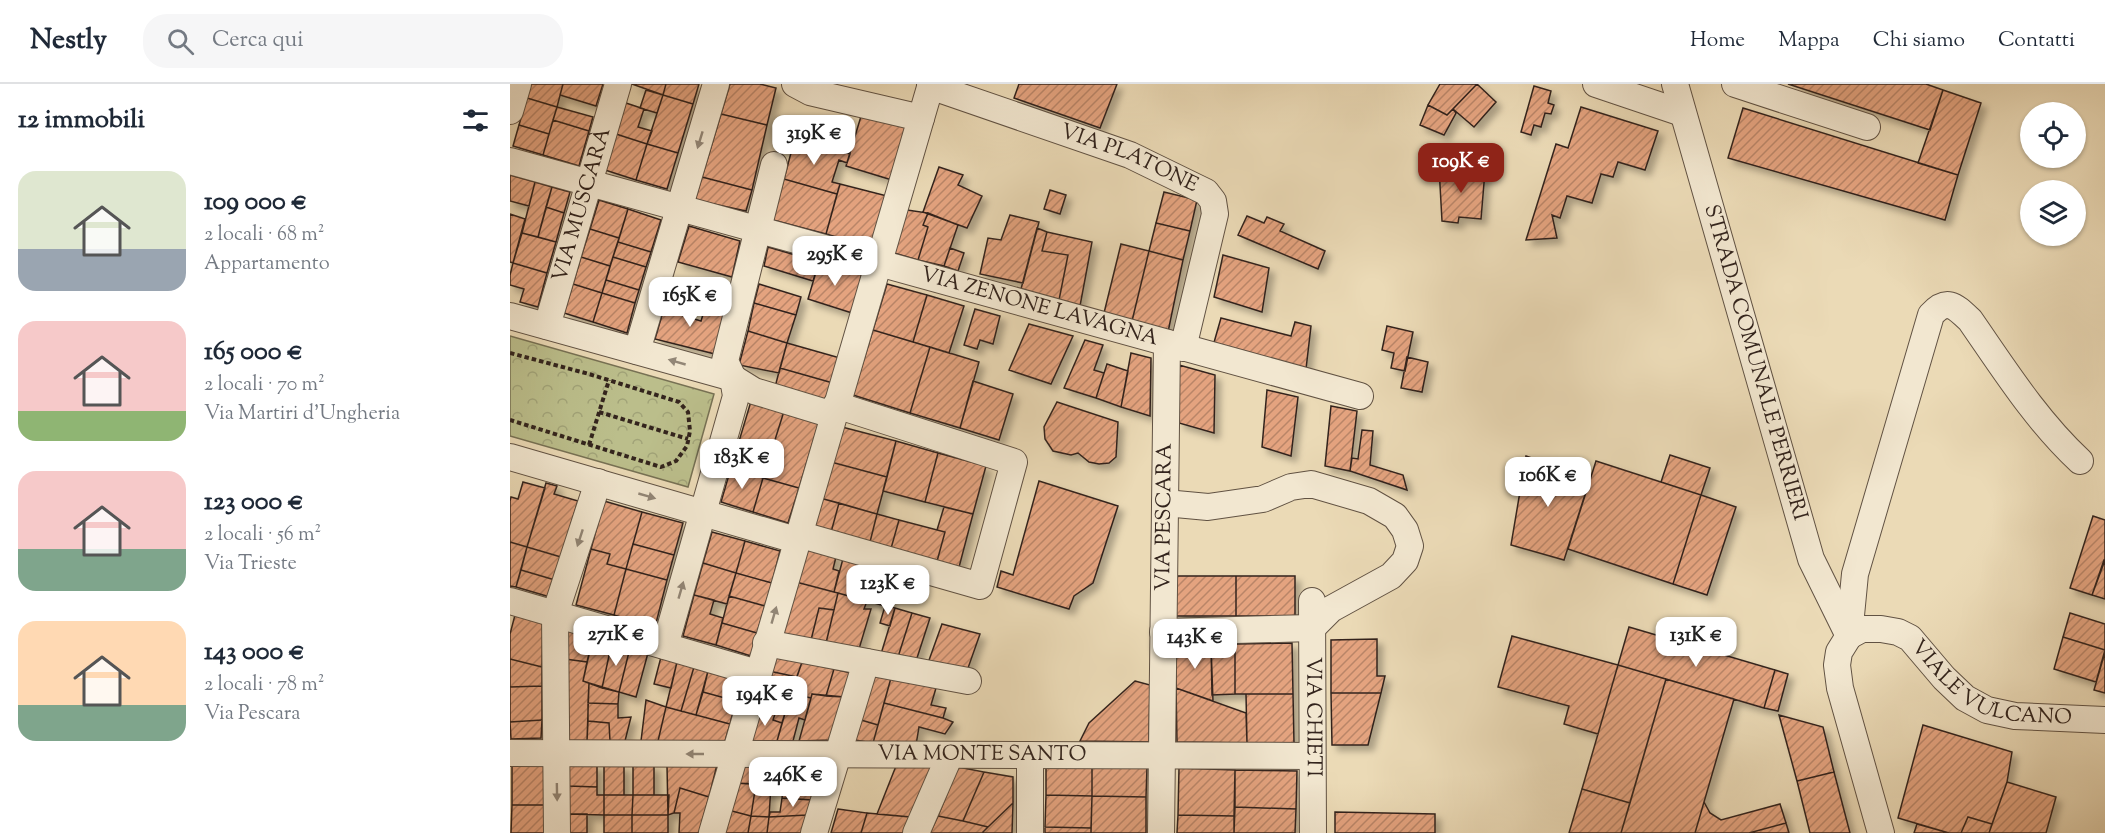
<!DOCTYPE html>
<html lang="it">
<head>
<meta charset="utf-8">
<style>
  :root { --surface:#fff; --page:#f6f6f7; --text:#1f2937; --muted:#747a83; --line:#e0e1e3; --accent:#8f2418 }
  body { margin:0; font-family:"Sorts Mill Goudy",serif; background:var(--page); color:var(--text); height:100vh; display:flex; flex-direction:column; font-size:22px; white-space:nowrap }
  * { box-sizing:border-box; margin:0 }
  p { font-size:20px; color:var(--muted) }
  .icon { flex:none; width:33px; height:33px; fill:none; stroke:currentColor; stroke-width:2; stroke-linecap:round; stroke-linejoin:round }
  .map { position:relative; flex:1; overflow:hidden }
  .drawer { display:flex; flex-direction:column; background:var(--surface); width:510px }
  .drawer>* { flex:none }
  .controls { position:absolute; left:1510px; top:18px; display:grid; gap:12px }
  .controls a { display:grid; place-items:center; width:66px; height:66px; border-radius:50%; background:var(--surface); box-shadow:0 2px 4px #0004; font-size:30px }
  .price { position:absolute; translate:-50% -51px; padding:0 14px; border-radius:12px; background:#fff; color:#222; font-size:20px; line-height:39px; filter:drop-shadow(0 2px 3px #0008) }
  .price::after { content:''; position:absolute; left:50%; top:36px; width:18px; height:14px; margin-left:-9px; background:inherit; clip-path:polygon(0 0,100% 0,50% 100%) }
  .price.active { background:var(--accent); color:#fff }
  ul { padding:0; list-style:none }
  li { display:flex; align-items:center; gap:18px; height:150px; padding:0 18px }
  li span { display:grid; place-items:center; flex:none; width:168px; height:120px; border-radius:18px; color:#555 }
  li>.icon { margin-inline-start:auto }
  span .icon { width:72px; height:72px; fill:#fffc; stroke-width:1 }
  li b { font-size:26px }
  h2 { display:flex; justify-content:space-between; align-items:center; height:72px; padding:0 18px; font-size:26px }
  header { display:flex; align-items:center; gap:36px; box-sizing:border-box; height:84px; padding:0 30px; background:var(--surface); border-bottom:2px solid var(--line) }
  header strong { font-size:28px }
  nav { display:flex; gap:33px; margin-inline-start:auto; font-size:21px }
  .search { width:420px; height:54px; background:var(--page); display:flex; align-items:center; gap:15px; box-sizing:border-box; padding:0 21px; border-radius:24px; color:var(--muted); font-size:22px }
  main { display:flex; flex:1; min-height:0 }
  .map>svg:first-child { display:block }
</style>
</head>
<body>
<header>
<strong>Nestly</strong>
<div class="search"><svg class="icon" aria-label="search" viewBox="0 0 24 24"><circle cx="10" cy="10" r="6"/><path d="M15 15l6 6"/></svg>Cerca qui</div>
<nav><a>Home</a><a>Mappa</a><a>Chi siamo</a><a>Contatti</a></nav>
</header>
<main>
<section class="drawer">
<h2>12 immobili<svg class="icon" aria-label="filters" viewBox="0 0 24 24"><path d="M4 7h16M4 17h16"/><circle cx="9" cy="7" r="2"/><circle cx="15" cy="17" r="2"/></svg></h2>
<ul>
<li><span style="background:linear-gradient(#dfe7d0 65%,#9aa5b1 0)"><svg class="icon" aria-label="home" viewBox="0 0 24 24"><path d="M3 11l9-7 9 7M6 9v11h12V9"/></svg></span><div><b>109 000 €</b><p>2 locali · 68 m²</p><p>Appartamento</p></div></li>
<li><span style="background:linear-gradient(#f6c9c9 75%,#8fb573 0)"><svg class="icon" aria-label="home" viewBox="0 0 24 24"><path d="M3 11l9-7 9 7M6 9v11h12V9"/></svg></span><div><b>165 000 €</b><p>2 locali · 70 m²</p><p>Via Martiri d'Ungheria</p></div></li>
<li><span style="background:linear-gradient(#f6c9c9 65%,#7fa58c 0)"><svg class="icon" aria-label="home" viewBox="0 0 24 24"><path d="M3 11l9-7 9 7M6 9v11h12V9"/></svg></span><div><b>123 000 €</b><p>2 locali · 56 m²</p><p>Via Trieste</p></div></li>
<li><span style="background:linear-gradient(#ffd9b3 70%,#7fa58c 0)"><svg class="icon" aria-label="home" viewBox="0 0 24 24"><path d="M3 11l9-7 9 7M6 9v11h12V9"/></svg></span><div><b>143 000 €</b><p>2 locali · 78 m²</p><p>Via Pescara</p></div></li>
</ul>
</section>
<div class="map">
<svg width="1595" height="749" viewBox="0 0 1595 749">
  <defs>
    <pattern id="park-crowns" width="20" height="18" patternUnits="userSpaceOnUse" patternTransform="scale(1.5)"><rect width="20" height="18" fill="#bbbe8b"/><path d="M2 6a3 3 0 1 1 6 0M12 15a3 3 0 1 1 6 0" fill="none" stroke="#a1a378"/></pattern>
    <pattern id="building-hatch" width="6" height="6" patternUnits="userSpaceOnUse" patternTransform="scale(1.5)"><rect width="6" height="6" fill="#e4a37f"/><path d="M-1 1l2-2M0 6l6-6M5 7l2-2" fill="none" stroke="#b98567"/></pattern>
    <filter id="shadow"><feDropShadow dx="5.5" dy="5.5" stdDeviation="3" flood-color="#0004"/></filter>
  </defs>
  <rect width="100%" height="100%" fill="#ebdab6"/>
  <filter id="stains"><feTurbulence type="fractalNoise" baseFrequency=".00333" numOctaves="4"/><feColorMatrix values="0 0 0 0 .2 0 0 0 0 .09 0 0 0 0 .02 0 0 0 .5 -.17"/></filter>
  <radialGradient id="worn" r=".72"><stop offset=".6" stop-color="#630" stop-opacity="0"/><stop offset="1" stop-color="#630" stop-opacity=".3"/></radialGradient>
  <path fill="url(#park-crowns)" stroke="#777154" stroke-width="1.5" d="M0 252 204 310 178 403 0 352Z"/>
  <path fill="url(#building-hatch)" stroke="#33241d" stroke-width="1.5" filter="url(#shadow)" d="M21 0H53L47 23 17 14Z
    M53 0H93L86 22 50 11Z
    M122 0H156L153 11Z
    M156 0H189L183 20 153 11Z
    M220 0H250L266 4 257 41 211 30Z
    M509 0H607L590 44 504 14Z
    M930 0H967L937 31 918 21Z
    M967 0 986 18 964 43 943 25Z
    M1278 0H1416L1433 6 1420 46Z
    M1024 2 1041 7 1038 19 1044 21 1041 30 1035 29 1031 43 1024 41 1021 51 1011 48Z
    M136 6 153 11 147 29 130 24Z
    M1433 6 1471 19 1448 91 1408 79Z
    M153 11 183 20 168 69 137 60Z
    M17 14 47 23 39 50 9 41Z
    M116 19 134 25 128 43 142 47 137 60 106 50Z
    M918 21 937 31 943 25 946 29 934 51 910 41Z
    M47 23 83 33 79 47 43 36Z
    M1071 23 1148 47 1135 86 1108 78 1103 93 1091 90 1082 119 1057 112 1050 134 1042 131 1047 154 1016 156 1046 60 1058 64Z
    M1233 24 1448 91 1435 136 1218 74Z
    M352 29 400 42 382 96 336 82Z
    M211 30 257 41 242 106 192 93Z
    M43 36 79 47 69 82 33 71Z
    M9 41 39 50 33 71 3 62Z
    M106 50 137 60 126 96 95 86Z
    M285 54 340 70 337 79 329 76 322 98 330 100 327 110 274 95Z
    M137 60 168 69 157 105 126 96Z
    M429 83 453 91 448 101 472 112 457 144 413 128Z
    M929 83 975 87 971 135 949 133 948 139 932 137Z
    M0 91 25 98 19 122 0 117Z
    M192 93 242 106 236 127 185 116Z
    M274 95 327 110 316 150 263 136Z
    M25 98 42 103 28 153 12 149Z
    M330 100 377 112 360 163 316 150Z
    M42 103 60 108 54 129 36 123Z
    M540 106 556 111 550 130 534 125Z
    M654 108 687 116 680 147 646 139Z
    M89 116 118 125 109 154 80 145Z
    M36 123 54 129 46 158 28 153Z
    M118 125 151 136 141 168 108 158Z
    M397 126 418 129 413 141 418 143 408 176 384 169Z
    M418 129 448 141 434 182 408 176 418 143 413 141Z
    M0 130 15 135 3 179 0 178Z
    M500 131 529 138 513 199 470 190 478 154 491 156Z
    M737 132 754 139 757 133 774 140 770 147 815 167 808 185 728 151Z
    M646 139 680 147 673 176 639 167Z
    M179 142 230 157 222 193 168 178Z
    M527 144 537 148 532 167 558 171 549 216 511 205Z
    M80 145 109 154 100 182 71 173Z
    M537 148 582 158 570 222 549 216 558 171 532 167Z
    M12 149 46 158 37 189 3 179Z
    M108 158 141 168 136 183 103 173Z
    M611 160 639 167 622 237 594 229Z
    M258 163 309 178 303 197 254 182Z
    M440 164 454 169 448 187 434 182Z
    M639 167 673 176 658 248 622 237Z
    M713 171 759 184 752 228 704 213Z
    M71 173 100 182 92 209 63 200Z
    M103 173 136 183 129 206 96 196Z
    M309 178 352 191 342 229 298 215Z
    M3 179 37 189 28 223 10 218 14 205 0 201V191Z
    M96 196 129 206 125 219 92 209Z
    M162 197 218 211 214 229 157 214Z
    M63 200 92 209 83 238 54 229Z
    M249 200 291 213 286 231 244 219Z
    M377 200 417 211 403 258 363 246Z
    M92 209 125 219 117 249 83 238Z
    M417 211 454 222 439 269 403 258Z
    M157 214 174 219 171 231 191 237 195 224 214 229 205 270 145 255Z
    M244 219 286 231 277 259 238 247Z
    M465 225 490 232 483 260 470 256 467 265 454 261Z
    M711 234 781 252 785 238 801 242 796 285 703 262Z
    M519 240 563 252 541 300 499 286Z
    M877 242 903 248 895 287 881 284 884 269 872 266Z
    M363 246 420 263 400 329 343 311Z
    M238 247 277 259 269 289 229 281Z
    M575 256 593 261 584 286 594 289 586 314 554 304Z
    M277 259 330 274 323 299 270 284Z
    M420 263 469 278 450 344 400 329Z
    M621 269 641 274 640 332 611 323Z
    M897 273 918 278 912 308 891 304Z
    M597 280 618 287 611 323 586 314Z
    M669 281 705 291 704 349 669 339Z
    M270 284 323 299 317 322 264 307Z
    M463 297 503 310 489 356 450 344Z
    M757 306 788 313 781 372 752 363Z
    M242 314 275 324 253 394 221 384Z
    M547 318 608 338 606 373 599 379 589 380 579 378 568 369 561 371 543 367 535 355 534 343Z
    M821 322 847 327 840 387 815 382Z
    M275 324 310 335 289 404 253 394Z
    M332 343 386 357 377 393 321 378Z
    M852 346 863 347 860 381 893 391 897 406 840 387 842 374 848 375Z
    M386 357 428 369 415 418 373 407Z
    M428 369 476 382 463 430 415 418Z
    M1160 371 1200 384 1191 411 1151 398Z
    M1016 372 1080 395 1054 476 1001 461Z
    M1086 377 1191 411 1163 500 1058 465Z
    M321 378 377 393 367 430 310 414Z
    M221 384 253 394 243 428 211 418Z
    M253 394 289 404 278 439 243 428Z
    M529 397 608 422 583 499 564 512 559 525 487 503 491 487 503 491Z
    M13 398 35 404 17 463 0 458V417L1 413 8 415Z
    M36 399 47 402 44 410 68 417 51 473 17 463Z
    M1191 411 1226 423 1197 511 1163 500Z
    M310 414 329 419 320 452 300 446Z
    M94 417 132 428 116 485 97 480 100 470 81 465Z
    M329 419 367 430 359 462 320 452Z
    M434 423 463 430 448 487 426 481 435 448 427 446Z
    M132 428 173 439 164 471 123 460Z
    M367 430 389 436 380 468 359 462Z
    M1583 432 1595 436V476L1582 511 1560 504Z
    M389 436 435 448 426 481 380 468Z
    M202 448 235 457 226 489 193 479Z
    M235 457 270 467 262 499 226 489Z
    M0 458 17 463 6 503 0 502Z
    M123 460 164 471 157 496 116 485Z
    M296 461 327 469 323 485 329 487 324 508 286 498Z
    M17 463 51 473 45 496 11 486Z
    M81 465 100 470 97 480 116 485 104 531 66 521Z
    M334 471 361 479 356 499 362 501 357 517 324 508Z
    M1594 476H1595V515L1582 511Z
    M193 479 226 489 217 520 184 511Z
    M368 481 387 487 375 522 357 517Z
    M116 485 157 496 145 543 104 531Z
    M11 486 45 496 40 513 6 503Z
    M226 489 262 499 255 522 219 512Z
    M665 492H726V532H666Z
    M726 492H785V532H726Z
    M286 498 328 509 324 526 309 524 301 556 269 550Z
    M328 509 357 517 354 525H361L349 565 316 559Z
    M184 511 204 516 200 530 213 534 206 561 173 552Z
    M219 512 255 522 247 549 212 539Z
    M375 522 385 524 380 542 370 539Z
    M309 524 324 526 316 559 301 556Z
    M385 524 402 529 388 573 371 570Z
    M402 529 420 534 406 577 388 573Z
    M1560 529 1595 540V566L1553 553Z
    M5 531 33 539 32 583 0 575V550Z
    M212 539 247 549 241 572 206 561Z
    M432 540 470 550 457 587 418 579Z
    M1119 543 1265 586 1254 624 1108 581Z
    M55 545 83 553 77 578 55 575Z
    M1002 552 1108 581 1088 650 1054 640 1059 622 988 603Z
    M83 553 102 558 92 604 73 597Z
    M1553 553 1595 566 1586 598 1544 585Z
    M867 555V592H875L871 609H821V556Z
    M102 558 120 564 109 608 92 604Z
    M782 559 783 610H725V560Z
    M725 560V610L702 611 701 561Z
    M701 561 703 617 666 604V562Z
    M120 564 138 569 126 613 109 608Z
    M1595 568V609L1584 606Z
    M264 572 292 578 287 593 259 587Z
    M151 573 167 578 161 604 144 600Z
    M0 575 32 583V602L0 603Z
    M55 575 77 578 73 597 79 599 77 657H56Z
    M167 578 184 583 171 627 156 623Z
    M292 578 324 585 316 612 302 610 301 614 281 609Z
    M1108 581 1156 595 1120 719 1072 705Z
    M184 583 198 587 186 631 171 627Z
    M324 585 341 589 334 613 316 612Z
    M1265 586 1278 590 1268 627 1254 624Z
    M198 587 231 597 226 617 193 608Z
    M259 587 287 593 281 609 254 605Z
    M364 591 381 594 368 641 351 636Z
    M381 594 426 604 421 621 436 624 433 634 374 619Z
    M1156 595 1224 615 1185 749H1111Z
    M625 597 640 601 639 658 570 657 579 639Z
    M79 599 109 608 108 620 78 619Z
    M32 602V636L0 638V603Z
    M666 604 736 629 737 659 667 658Z
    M254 605 281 609 272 639 263 636 265 630 248 624Z
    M193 608 226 617 220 640 186 631Z
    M281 609 301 614 295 636 289 634 283 657H267Z
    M821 609H871L858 661H822Z
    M302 610 334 613 321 656 289 657Z
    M736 610H783L784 659H737Z
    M136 616 156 623 148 657H131Z
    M78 619 108 620V634L121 633 115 657H100L99 639 78 637Z
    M374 619 433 634 443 638 435 650 409 643 406 661 363 659Z
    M156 623 220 640 215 657H148Z
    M248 624 265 630 263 636 272 639 267 657H238Z
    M1269 631 1313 643 1324 688 1287 697Z
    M32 636 31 654 1 655 0 638Z
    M351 636 368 641 363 659 345 656Z
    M78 637 99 639 100 657H77Z
    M1413 641 1502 668 1497 698 1482 740 1458 733 1451 749H1439L1388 734Z
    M229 679 262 680 261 701 224 699Z
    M2 680 36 681 35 721H2Z
    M276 680 312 681 302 716 272 714Z
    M87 681V703L58 702 59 682Z
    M123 681 144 682V711H123Z
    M207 681 199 713 170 704 164 729 158 731 157 682Z
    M536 681 582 682V712L536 711Z
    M94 682H114V711H94Z
    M386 682H422L400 733 367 730Z
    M582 682 637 683 636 713 582 712Z
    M448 683 474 688 453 737 428 732Z
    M669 684 725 686 724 732 668 731Z
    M725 686 787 687 786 725 725 723Z
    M474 688 503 693V719L478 743 453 737Z
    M1324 688 1340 749H1300L1287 697Z
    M1497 698 1546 713 1536 749H1479Z
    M224 699 246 700 241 732 218 726Z
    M246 700 261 701 259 733 241 732Z
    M58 702 87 703V711H94V731L58 730Z
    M170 704 199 713 189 749H169L170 729H164Z
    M1072 705 1120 719 1111 749H1059Z
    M94 711H123L122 731H94Z
    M123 711H159L158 731H122Z
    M536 711 582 712 581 744 535 743Z
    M582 712 636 713V749H581Z
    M272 714 302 716 297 731 259 733 260 728H270Z
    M1194 718 1200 729 1211 736 1270 720 1276 739 1239 749H1185Z
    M503 719 502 749H472L478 743Z
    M2 721H35V749H1Z
    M725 723 786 725 785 749H724Z
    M328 725 357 729 351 749H321Z
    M218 726 241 732 238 749H212Z
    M825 728 925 730V749H825Z
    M357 729 400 733 393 749H351Z
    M58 730H77V749H58Z
    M94 731H122V749H94Z
    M122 731H158V749H122Z
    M297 731 292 749H257L259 733Z
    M668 731 724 732V749H667Z
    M241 732 259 733 257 749H238Z
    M428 732 453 737 478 743 472 749H420Z
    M1458 733 1482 740 1479 749H1451Z
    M1276 739 1279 749H1239Z
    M1407 740 1439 749H1404Z
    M535 743 581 744V749H535Z"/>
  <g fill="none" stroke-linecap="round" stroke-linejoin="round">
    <g stroke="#615243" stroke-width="28">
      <g id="minor">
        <path d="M285 0 300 8 411 34"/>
        <path d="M1086 0 1172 29"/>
        <path id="s1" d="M1165 0 1301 475 1339 552"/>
        <path d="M1225 0 1357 43"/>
        <path id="s2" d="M420 2 620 71 696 108 703 117 705 130 673 264"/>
        <path d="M0 27 8 0"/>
        <path id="s3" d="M0 77 850 312"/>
        <path d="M0 232 223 294 244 307 323 331"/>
        <path id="s4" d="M37 242 108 0"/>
        <path d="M127 267 206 0"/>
        <path d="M0 373 286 456"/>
        <path d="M288 450 470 502 504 378 326 321"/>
        <path d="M0 517 247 589"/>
        <path id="s5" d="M802 517 803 749"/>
        <path d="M653 548 802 544 821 525 881 492 895 477 900 462 895 446 885 432 859 417 801 400 781 403 753 415 698 423 655 419"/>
        <path id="s6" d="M1339 552 1352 545H1371L1388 548 1400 554 1434 594 1455 614 1477 626 1505 632 1595 636"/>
        <path d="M256 559 458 597"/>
        <path d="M155 562 226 312 223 294 215 277 264 81"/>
        <path id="s7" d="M0 669 802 672"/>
        <path d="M47 749 45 530 88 398"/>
        <path d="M202 749 421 0"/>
        <path d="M304 749 356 578"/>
        <path d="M406 749 440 671"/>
        <path d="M520 749V671"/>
        <path id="s8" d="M651 749 657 259"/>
        <path d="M1371 749 1330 604 1327 581 1329 568 1339 552 1345 490 1421 231C1437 213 1445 222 1460 236 1494 285 1526 336 1570 377"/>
      </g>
    </g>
    <path stroke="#33241d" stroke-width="4" stroke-dasharray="4.5 3" stroke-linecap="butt" d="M0 269 79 290 169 318 178 328 180 347 177 362 166 377 151 383 0 336
      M89 328 178 355
      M79 361 99 296"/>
    <use href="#minor" stroke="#f2e7d0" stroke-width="26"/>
  </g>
  <defs><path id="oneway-solid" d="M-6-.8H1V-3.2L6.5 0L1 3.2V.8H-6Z" transform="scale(1.5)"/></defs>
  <g fill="#928676">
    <use href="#oneway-solid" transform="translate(190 56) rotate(107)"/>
    <use href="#oneway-solid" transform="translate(167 278) rotate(-164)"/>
    <use href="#oneway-solid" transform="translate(137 412) rotate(16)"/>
    <use href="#oneway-solid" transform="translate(70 454) rotate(108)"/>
    <use href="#oneway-solid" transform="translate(171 506) rotate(-74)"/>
    <use href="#oneway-solid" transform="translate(264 531) rotate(-74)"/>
    <use href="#oneway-solid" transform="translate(185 670) rotate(-180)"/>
    <use href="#oneway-solid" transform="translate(47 708) rotate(89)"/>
  </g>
  <g text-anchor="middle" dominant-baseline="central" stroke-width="4.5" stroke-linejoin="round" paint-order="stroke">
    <g font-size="21" fill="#33241d" stroke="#f2e7d0">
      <text stroke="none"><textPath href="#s2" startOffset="212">VIA PLATONE</textPath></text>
      <text stroke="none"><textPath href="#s4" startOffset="126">VIA MUSCARÀ</textPath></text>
      <text stroke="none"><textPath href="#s3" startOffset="549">VIA ZENONE LAVAGNA</textPath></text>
      <text stroke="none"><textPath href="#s1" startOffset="290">STRADA COMUNALE PERRIERI</textPath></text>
      <text stroke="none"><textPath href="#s8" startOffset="316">VIA PESCARA</textPath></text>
      <text stroke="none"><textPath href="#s6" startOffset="164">VIALE VULCANO</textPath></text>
      <text stroke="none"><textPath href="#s5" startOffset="116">VIA CHIETI</textPath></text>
      <text stroke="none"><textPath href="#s7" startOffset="472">VIA MONTE SANTO</textPath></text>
    </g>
  </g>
  <rect width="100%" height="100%" filter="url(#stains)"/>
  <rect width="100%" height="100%" fill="url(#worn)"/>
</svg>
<div class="controls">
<a><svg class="icon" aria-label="locate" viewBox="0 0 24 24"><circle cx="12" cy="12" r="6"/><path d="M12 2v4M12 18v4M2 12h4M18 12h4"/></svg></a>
<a><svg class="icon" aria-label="layers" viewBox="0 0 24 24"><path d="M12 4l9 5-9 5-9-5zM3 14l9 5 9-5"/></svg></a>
</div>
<b class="price" style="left:304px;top:82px">319K €</b>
<b class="price active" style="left:951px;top:110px">109K €</b>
<b class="price" style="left:325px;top:203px">295K €</b>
<b class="price" style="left:180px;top:244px">165K €</b>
<b class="price" style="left:232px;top:406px">183K €</b>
<b class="price" style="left:1038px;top:424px">106K €</b>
<b class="price" style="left:378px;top:532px">123K €</b>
<b class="price" style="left:106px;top:583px">271K €</b>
<b class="price" style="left:1186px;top:584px">131K €</b>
<b class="price" style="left:685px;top:586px">143K €</b>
<b class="price" style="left:255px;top:643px">194K €</b>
<b class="price" style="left:283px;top:724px">246K €</b>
</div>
</main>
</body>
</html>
